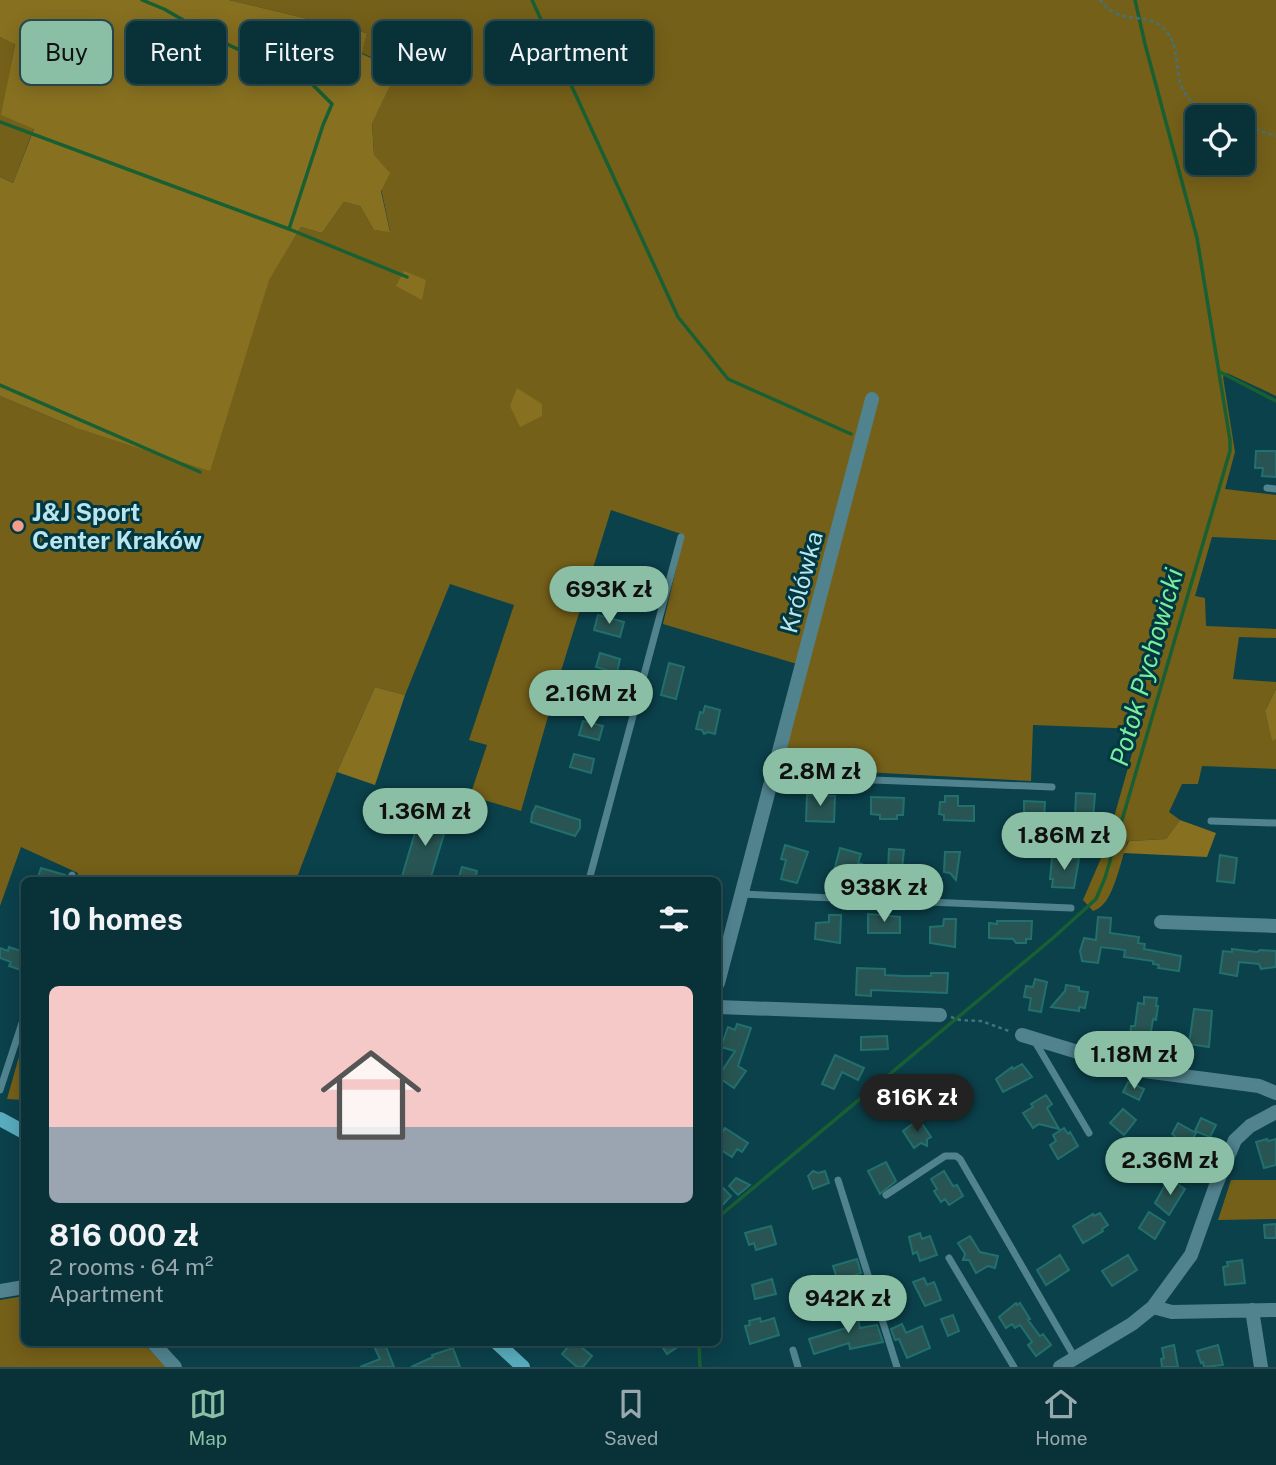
<!DOCTYPE html>
<html lang="en">
<head>
<meta charset="utf-8">
<style>
  :root { --surface:#083138; --page:#113940; --text:#f1f3f6; --muted:#98a9ae; --line:#294c53; --accent:#8abfa5 }
  body { margin:0; font-family:"Public Sans",sans-serif; background:var(--page); color:var(--text); height:100vh; display:flex; flex-direction:column; font-size:26px; white-space:nowrap }
  * { box-sizing:border-box; margin:0 }
  p { font-size:23px; color:var(--muted) }
  .icon { flex:none; width:38px; height:38px; fill:none; stroke:currentColor; stroke-width:2; stroke-linecap:round; stroke-linejoin:round }
  .map { position:relative; flex:1; overflow:hidden }
  .drawer { position:absolute; left:21px; top:877px; width:700px; height:469px; display:flex; flex-direction:column; background:var(--surface); border-radius:10px; box-shadow:0 4px 18px #0003,0 0 0 2px var(--line) }
  .drawer>* { flex:none }
  .banner { position:absolute; left:21px; top:21px; width:700px; height:63px; display:flex; gap:14px }
  .controls { position:absolute; left:1185px; top:105px; display:grid; gap:14px }
  .controls a { display:grid; place-items:center; width:70px; height:70px; border-radius:10px; background:var(--surface); box-shadow:0 4px 18px #0003,0 0 0 2px var(--line); font-size:35px }
  .price { position:absolute; translate:-50% -60px; padding:0 16px; border-radius:24px; background:var(--accent); color:#111; font-size:23px; line-height:46px; filter:drop-shadow(0 2px 4px #0008) }
  .price::after { content:''; position:absolute; left:50%; top:42px; width:21px; height:16px; margin-left:-10px; background:inherit; clip-path:polygon(0 0,100% 0,50% 100%) }
  .price.on { background:#222; color:#fff }
  ul { padding:0; list-style:none }
  li { display:grid; align-content:center; gap:14px; height:371px; padding:0 28px }
  li span { display:grid; place-items:center; height:217px; border-radius:10px; color:#555 }
  li>.icon { margin-inline-start:auto }
  span .icon { width:126px; height:126px; fill:#fffc; stroke-width:1 }
  li b { font-size:30px }
  h2 { display:flex; justify-content:space-between; align-items:center; height:84px; padding:0 28px; font-size:30px }
  .tag { padding:0 24px; border-radius:10px; background:var(--surface); box-shadow:0 4px 18px #0003,0 0 0 2px var(--line); font-size:24px; line-height:63px }
  .tag.on { background:var(--accent); color:#111 }
  .menu { display:flex; justify-content:space-around; align-items:center; height:98px; border-top:2px solid var(--line); background:var(--surface); font-size:19px; color:var(--muted) }
  .menu a { display:grid; justify-items:center; gap:4px }
  .menu .on { color:var(--accent) }
  .map>svg:first-child { display:block }
</style>
</head>
<body>
<div class="map">
<svg width="1276" height="1367" viewBox="0 0 1276 1367">
  <rect width="100%" height="100%" fill="#0b414b"/>
  <path fill="#756019" fill-rule="evenodd" d="M229 0H1276V396L1227 373 1223 377 1235 452 1225 489 1276 495V540L1212 537 1195 596 1205 598 1206 626 1276 629V638L1239 637 1233 679 1276 682V689L1265 711 1272 740 1276 739V769L1202 766 1198 784H1182L1169 812 1180 820 1166 839 1128 841C1120 860 1114 906 1093 911L1083 900 1105 849 1139 729 1033 725 1031 781 845 771 786 751 797 664 663 624 684 535 611 510 561 671 521 811 470 796 487 745 469 740 514 605 450 584 405 695 375 687 337 772 296 880H76L78 873 21 847 0 906V396L74 427 269 279 301 227 322 233 344 202 360 206 374 230 390 231 374 155 372 122 398 70 362 53 367 33ZM1197 117H1242V163H1197Z
    M0 37 15 43 2 114 34 128 13 183 0 177Z
    M24 1039V1100L7 1099Z
    M1231 1180H1276V1219L1218 1220Z
    M24 1296V1342H141L167 1367H0V1300Z"/>
  <path fill="#877020" d="M0 0H229L367 33 362 54 398 70 372 123 374 155 390 173 381 191 390 232 374 230 360 206 344 202 322 233 301 227 269 280 210 471 74 427 0 396V177L13 183 34 129 1 115 15 44 0 37Z
    M404 271 426 280 422 300 396 286Z
    M517 388 542 404V416L520 427 510 406Z
    M375 687 405 695 375 785 337 772Z
    M1276 689V739L1272 741 1265 711Z
    M1180 820 1216 833 1207 857 1123 853 1129 841 1166 839Z"/>
  <g fill="none" stroke-linecap="round" stroke-linejoin="round">
    <path stroke="#185f33" stroke-width="3.5" d="M142 0 164 9 218 40 281 69 301 73 332 104 323 125 289 229
      M532 0 678 317 728 379 851 434
      M0 122 289 229 407 277
      M1220 372 1276 401
      M0 385 200 472
      M718 1221 722 1214 1053 938 1096 899 1105 878 1230 451V440L1197 238 1145 44 1135 0
      M699 1342 700 1367"/>
  </g>
  <path fill="#285553" stroke="#21706d" stroke-width="2" d="M1256 451H1276V477L1262 476 1263 468H1255Z
    M598 615 624 622 620 637 594 630Z
    M600 653 620 659 617 673 596 667Z
    M669 663 684 667 676 699 661 695Z
    M591 688 611 693 607 706 588 701Z
    M705 706 720 710 715 734 708 732 704 734 702 730 696 729 700 712 703 713Z
    M583 721 603 726 599 740 579 735Z
    M574 754 594 759 591 773 570 767Z
    M1076 793 1095 794 1093 819H1090V822H1079V819L1075 818Z
    M807 795 835 796 834 822 806 821Z
    M945 796H958V806H974V821L944 820V815L939 814 940 802H945Z
    M871 797 904 798 903 815H897V819H880V815L871 814Z
    M1024 801 1045 802 1043 836 1028 835 1029 814H1024Z
    M536 806 580 820V828L575 836 531 822 532 814Z
    M421 812 448 821 430 880H401Z
    M785 845 808 852 797 883 781 879 786 860 781 859Z
    M840 848 861 854 858 863 862 864 857 882 844 878 845 874 834 871Z
    M889 849 904 850 901 878 894 870H888Z
    M945 852H960L956 880 950 873 944 872Z
    M1220 855 1237 858 1234 883 1217 881Z
    M1052 857 1079 859 1074 888 1052 887 1053 879H1050Z
    M462 867 477 871 475 880H458Z
    M41 868 65 875 64 880H37Z
    M868 914 900 917V933H868Z
    M829 915H841L840 943 815 939 816 923 829 922Z
    M1098 917 1111 918 1110 933 1139 937 1138 943 1145 944 1144 949 1181 956 1179 971 1158 968 1159 965 1153 964V961L1124 957 1125 950 1101 947 1098 963 1082 961 1080 951 1084 938 1096 940Z
    M944 919H956L955 947 930 943V927L943 926Z
    M997 921H1032L1031 939H1026V943H1016L1013 939 989 938V923L997 924Z
    M9 947 24 952V971L9 966 11 962 0 958V948L8 951Z
    M1232 949 1257 952 1260 950 1276 951V967L1261 969 1259 964 1239 962 1237 976 1220 973 1223 951 1232 952Z
    M857 968 885 969V975L904 976H931V973H948L947 993 871 990V996L856 995Z
    M1035 979 1047 982 1041 1012 1029 1010 1031 998 1024 997 1026 986 1033 987Z
    M1066 985 1079 987V991L1088 992 1085 1008 1079 1007V1011L1051 1007 1065 991Z
    M1144 997 1157 998 1156 1006H1158L1156 1020 1153 1019 1148 1050 1135 1049 1136 1041 1130 1040 1131 1026H1135L1138 1003 1144 1004Z
    M1194 1009 1212 1011 1209 1047 1189 1044Z
    M737 1024 751 1028 738 1066 746 1071 734 1088 718 1077 735 1051 721 1047 728 1027 735 1030Z
    M887 1036 888 1049 861 1050V1037Z
    M835 1055 864 1068 858 1080 842 1072 834 1089 822 1084Z
    M1022 1064 1032 1077 1003 1092 996 1079 1012 1067 1013 1069Z
    M1128 1082 1144 1089 1139 1100 1123 1092Z
    M1046 1095 1052 1104 1047 1108 1059 1129 1039 1124 1033 1128 1023 1113 1033 1107 1031 1104Z
    M1123 1109 1136 1120 1124 1135 1110 1123Z
    M1201 1118 1216 1125 1210 1137 1195 1131Z
    M919 1119 931 1137 927 1139V1146L921 1143 914 1148 903 1131Z
    M1178 1123 1196 1133 1182 1156 1168 1147 1175 1136 1172 1134Z
    M725 1128 748 1143 742 1152 737 1149 732 1157 718 1148V1139Z
    M1064 1128 1068 1134 1070 1132 1078 1146 1058 1159 1050 1145 1056 1141 1053 1135Z
    M1267 1139 1268 1141 1276 1139V1165L1264 1168 1256 1142Z
    M1128 1152 1141 1167 1130 1181 1115 1167Z
    M886 1162 896 1181 880 1194 868 1171Z
    M813 1171 818 1173 825 1171 829 1183 813 1189 808 1176Z
    M944 1171 953 1186 957 1185 963 1196 949 1205 945 1199 941 1202 934 1191 937 1189 931 1179Z
    M736 1178 750 1185 738 1195 729 1186Z
    M1173 1181 1185 1189 1169 1215 1155 1203 1165 1185 1169 1187Z
    M718 1183 731 1196 718 1210Z
    M1149 1212 1165 1222 1155 1239 1139 1228Z
    M1100 1213 1108 1225 1102 1229 1103 1231 1083 1243 1073 1226 1093 1214 1094 1216Z
    M1276 1224V1238H1265L1264 1225Z
    M771 1226 776 1244 756 1250 754 1243 749 1245 745 1233Z
    M920 1233 922 1239 930 1236 937 1255 920 1261 917 1252 913 1254 909 1237Z
    M970 1236 980 1252 998 1256 995 1268 988 1266 976 1273 969 1260H963L965 1254 958 1243Z
    M1060 1255 1069 1270 1046 1285 1037 1270Z
    M1128 1255 1137 1270 1112 1286 1102 1271Z
    M857 1259 861 1273 838 1282 833 1266Z
    M1242 1260 1245 1283 1225 1285 1223 1267 1228 1266 1227 1262Z
    M924 1278 927 1285 934 1282 941 1300 925 1306 913 1282Z
    M772 1279 776 1294 755 1299 752 1285Z
    M1016 1303 1017 1305 1020 1303 1030 1319 1028 1320 1040 1336 1043 1334 1051 1345 1036 1356 1028 1345 1032 1342 1020 1325 1015 1328 1012 1324 1006 1328 999 1317Z
    M855 1306 860 1328 877 1325 883 1342 850 1349 849 1343 814 1354 809 1339 846 1328 842 1309Z
    M953 1315 959 1331 948 1336 941 1319Z
    M760 1318 761 1322 774 1318 779 1335 750 1344 745 1326 750 1325 749 1321Z
    M902 1324 906 1333 922 1326 930 1348 907 1358 899 1339 895 1340 891 1329Z
    M372 1342H384L394 1367H360L380 1359Z
    M572 1342H575L592 1356 583 1367H577L562 1354Z
    M659 1342H685L667 1354Z
    M1174 1345 1178 1367H1162L1161 1359 1164 1358 1162 1348Z
    M1218 1345 1223 1365 1204 1367 1203 1362 1201 1363 1197 1351Z
    M453 1348 460 1367H411L433 1357 432 1355Z"/>
  <g fill="none" stroke-linecap="round" stroke-linejoin="round">
    <path stroke="#40737d" stroke-width="2.5" stroke-dasharray="3.5 3.5" stroke-linecap="butt" d="M1100 0C1121 28 1146 9 1166 31 1185 52 1168 86 1196 104 1204 110 1216 111 1226 117
      M1242 125 1276 136
      M951 1017 960 1020 981 1021 1009 1031"/>
    <path stroke="#51838e" stroke-width="7" d="M1267 488 1276 489
      M773 776 1052 787
      M1211 821 1276 823
      M70 880 72 875
      M589 880 681 537
      M741 894 1071 908
      M1034 1040 1089 1133
      M0 1090 24 1017
      M838 1180 897 1367
      M886 1195 945 1156H956L960 1159 1075 1358
      M949 1258 1014 1367
      M793 1350 798 1367"/>
    <path stroke="#51838e" stroke-width="14" d="M1161 922 1276 926
      M718 983 872 399
      M718 1007 940 1015
      M1022 1035 1137 1070 1259 1086 1276 1093
      M0 1291 24 1287
      M1153 1307 1172 1312 1276 1310
      M1252 1310 1261 1367
      M152 1342 175 1367
      M1060 1367 1132 1324 1153 1307 1191 1255 1216 1185 1235 1140 1250 1126 1276 1112"/>
    <path stroke="#58acbd" stroke-width="14" d="M0 1119 24 1132
      M496 1342 523 1367"/>
  </g>
  <circle fill="#f49d8c" stroke="#003740" stroke-width="2.5" cx="18" cy="526" r="7"/>
  <g text-anchor="middle" dominant-baseline="central" stroke-width="6" stroke-linejoin="round" paint-order="stroke">
    <g font-size="24" font-weight="bold" fill="#bae5ee" stroke="#003740" text-anchor="start">
      <text x="32" y="512">J&amp;J Sport<tspan x="32" dy="28">Center Kraków</tspan></text>
    </g>
    <g font-size="24" fill="#bae5ee" stroke="#003740">
      <text transform="translate(801 582) rotate(-75)">Królówka</text>
    </g>
    <g font-size="26" font-style="italic" fill="#79ed9d" stroke="#003740">
      <text transform="translate(1146 667) rotate(-74)">Potok Pychowicki</text>
    </g>
  </g>
</svg>
<div class="controls">
<a><svg class="icon" aria-label="locate" viewBox="0 0 24 24"><circle cx="12" cy="12" r="6"/><path d="M12 2v4M12 18v4M2 12h4M18 12h4"/></svg></a>
</div>
<b class="price" style="left:609px;top:626px">693K zł</b>
<b class="price" style="left:591px;top:730px">2.16M zł</b>
<b class="price" style="left:820px;top:808px">2.8M zł</b>
<b class="price" style="left:425px;top:848px">1.36M zł</b>
<b class="price" style="left:1064px;top:872px">1.86M zł</b>
<b class="price" style="left:884px;top:924px">938K zł</b>
<b class="price" style="left:1134px;top:1091px">1.18M zł</b>
<b class="price on" style="left:917px;top:1134px">816K zł</b>
<b class="price" style="left:1170px;top:1197px">2.36M zł</b>
<b class="price" style="left:848px;top:1335px">942K zł</b>
<div class="banner">
<a class="tag on">Buy</a>
<a class="tag">Rent</a>
<a class="tag">Filters</a>
<a class="tag">New</a>
<a class="tag">Apartment</a>
</div>
<section class="drawer">
<h2>10 homes<svg class="icon" aria-label="filters" viewBox="0 0 24 24"><path d="M4 7h16M4 17h16"/><circle cx="9" cy="7" r="2"/><circle cx="15" cy="17" r="2"/></svg></h2>
<ul>
<li><span style="background:linear-gradient(#f6c9c9 65%,#9aa5b1 0)"><svg class="icon" aria-label="home" viewBox="0 0 24 24"><path d="M3 11l9-7 9 7M6 9v11h12V9"/></svg></span><div><b>816 000 zł</b><p>2 rooms · 64 m²</p><p>Apartment</p></div></li>
</ul>
</section>
</div>
<nav class="menu">
<a class="on"><svg class="icon" aria-label="map" viewBox="0 0 24 24"><path d="M3 6l6-2 6 2 6-2v14l-6 2-6-2-6 2zM9 4v14M15 6v14"/></svg>Map</a>
<a><svg class="icon" aria-label="saved" viewBox="0 0 24 24"><path d="M7 4h10v16l-5-4-5 4z"/></svg>Saved</a>
<a><svg class="icon" aria-label="home" viewBox="0 0 24 24"><path d="M3 11l9-7 9 7M6 9v11h12V9"/></svg>Home</a>
</nav>
</body>
</html>
